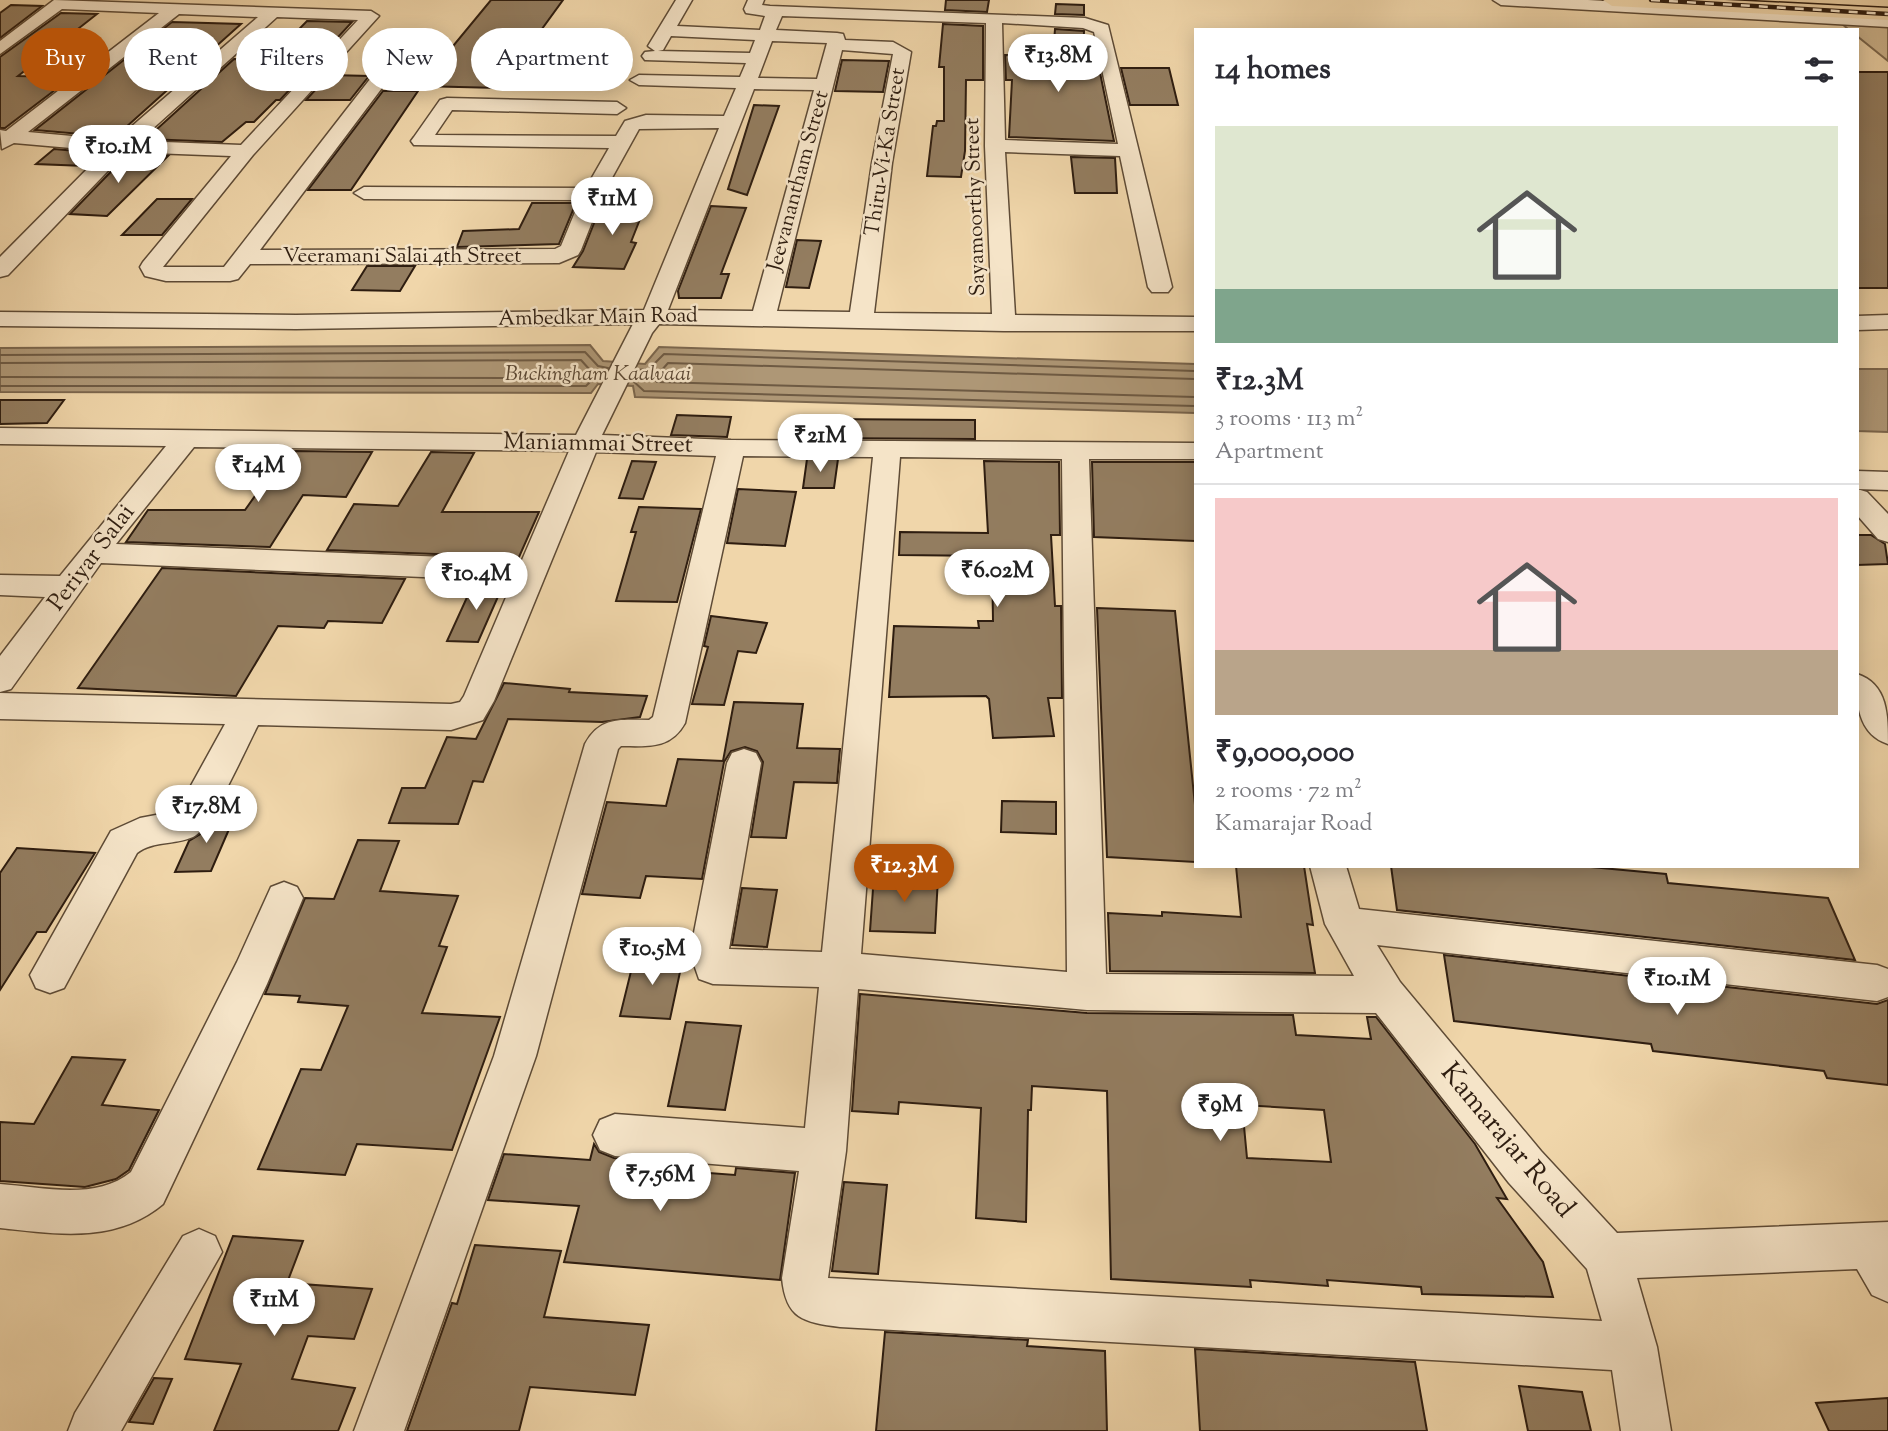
<!DOCTYPE html>
<html lang="en">
<head>
<meta charset="utf-8">
<style>
  :root { --surface:#fff; --page:#f2f2f3; --text:#2b2b33; --muted:#7c7c81; --line:#e1e1e2; --accent:#b45309 }
  body { margin:0; font-family:"Sorts Mill Goudy",serif; background:var(--page); color:var(--text); height:100vh; display:flex; flex-direction:column; font-size:26px; white-space:nowrap }
  * { box-sizing:border-box; margin:0 }
  p { font-size:23px; color:var(--muted) }
  .icon { flex:none; width:38px; height:38px; fill:none; stroke:currentColor; stroke-width:2; stroke-linecap:round; stroke-linejoin:round }
  .map { position:relative; flex:1; overflow:hidden }
  .panel { position:absolute; left:1194px; top:28px; width:665px; height:840px; display:flex; flex-direction:column; background:var(--surface); border-radius:0px; box-shadow:0 4px 18px #0003 }
  .panel>* { flex:none }
  .banner { position:absolute; left:21px; top:28px; width:665px; height:63px; display:flex; gap:14px }
  .price { position:absolute; translate:-50% -60px; padding:0 16px; border-radius:24px; background:#fff; color:#222; font-size:23px; line-height:46px; filter:drop-shadow(0 2px 4px #0008) }
  .price::after { content:''; position:absolute; left:50%; top:42px; width:21px; height:16px; margin-left:-10px; background:inherit; clip-path:polygon(0 0,100% 0,50% 100%) }
  .price.selected { background:var(--accent); color:#fff }
  ul { padding:0; list-style:none }
  li { display:grid; align-content:center; gap:14px; height:371px; padding:0 21px }
  li+li { border-top:2px solid var(--line) }
  li span { display:grid; place-items:center; height:217px; border-radius:0px; color:#555 }
  li>.icon { margin-inline-start:auto }
  span .icon { width:126px; height:126px; fill:#fffc; stroke-width:1 }
  li b { font-size:30px }
  h2 { display:flex; justify-content:space-between; align-items:center; height:84px; padding:0 21px; font-size:30px }
  .pill { padding:0 24px; border-radius:32px; background:var(--surface); box-shadow:0 4px 18px #0003; font-size:24px; line-height:63px }
  .pill.selected { background:var(--accent); color:#fff }
  .map>svg:first-child { display:block }
</style>
</head>
<body>
<div class="map">
<svg width="1888" height="1431" viewBox="0 0 1888 1431">
  <rect width="100%" height="100%" fill="#f0d6aa"/>
  <filter id="stains"><feTurbulence type="fractalNoise" baseFrequency=".00286" numOctaves="4"/><feColorMatrix values="0 0 0 0 .2 0 0 0 0 .09 0 0 0 0 .02 0 0 0 .5 -.17"/></filter>
  <radialGradient id="worn" r=".72"><stop offset=".6" stop-color="#630" stop-opacity="0"/><stop offset="1" stop-color="#630" stop-opacity=".3"/></radialGradient>
  <path fill="#cfb790" stroke="#7e6a50" stroke-width="2" d="M1840 22 1888 24V61L1857 36V30H1849Z"/>
  <path fill="#ae9776" stroke="#7b664d" stroke-width="2" d="M590 345 603 361 645 364 659 347 1195 364V413L635 397 633 386 598 384 591 393 0 392V348Z
    M1857 369H1888V432L1857 431Z"/>
  <g fill="none" stroke-linecap="round" stroke-linejoin="round">
    <path stroke="#6e5a43" stroke-width="2" d="M0 355 585 352 598 366 608 368
      M0 363 581 360 589 369 581 378 0 377
      M636 370 649 369 664 354 1195 371
      M631 379 644 391 1195 406
      M1195 379 668 363 654 379 657 382 1195 397
      M0 386H586L594 378 604 377"/>
  </g>
  <path fill="#937d60" stroke="#2e1d10" stroke-width="2" fill-rule="evenodd" d="M491 0H563L499 88 420 86Z
    M946 0H989L987 12 945 10Z
    M1056 4 1084 5V15L1055 14Z
    M11 5 42 6 0 38V13Z
    M61 13 97 14 18 76 72 77 5 128H0V57Z
    M307 21 352 22 280 100H276L254 122H246L222 142 146 139 234 59 269 60Z
    M172 22 241 24 115 137 35 130Z
    M943 24 983 26V80H966L965 151 961 177 927 176 933 126H936L937 121H944V67H939Z
    M1055 29 1084 31 1083 58H1097L1114 141 1009 137 1012 80H1006L1005 55 1053 56Z
    M842 60 889 61 883 92 835 91Z
    M1121 68H1169L1178 105H1130Z
    M1857 72H1888V288H1857Z
    M329 75 369 76 350 100H306Z
    M383 91H418L351 190H308Z
    M754 105 779 106 747 195 728 189Z
    M54 149 99 153 86 166 36 164Z
    M127 155 168 156 107 216 70 214Z
    M1071 157 1115 158 1117 193H1075Z
    M157 199H192L162 235H122Z
    M532 203H576L559 244 457 247 463 231 519 229Z
    M602 203 646 204 631 242 636 243 624 269 573 267 583 251Z
    M711 206 746 208 721 274H729L721 298H679L678 291Z
    M797 240 821 241 809 288 786 287Z
    M367 266H415L400 291 352 290Z
    M0 400H64L47 423 0 424Z
    M677 415 731 417 727 437 671 435Z
    M818 419 975 420V439L814 438Z
    M296 451 372 452 346 497 303 495 270 547 126 542 148 510H245L286 452Z
    M431 452 474 453 442 512H539L519 557 327 550 354 504 398 506Z
    M807 459H838L834 488H803Z
    M632 461 656 462 643 499 619 498Z
    M984 461 1059 462 1060 535H1051L1055 606H1061L1062 698H1048L1054 736 993 738 989 699 986 696 889 697 894 626 979 628 978 621H993L992 556 899 555 900 532 988 533Z
    M1092 462H1195V541L1094 537Z
    M738 489 796 492 785 546 727 543Z
    M639 507 701 509 677 602 616 601 636 532H631Z
    M1857 535H1871L1885 544 1888 564 1857 565Z
    M162 568 405 579 382 623 328 621 324 628 278 626 236 696 78 688Z
    M474 582 504 583 478 642 447 641Z
    M1097 608 1175 611 1195 805V862L1107 857Z
    M711 616 767 623 756 653 738 651 724 705 692 704 708 647 704 646Z
    M504 683 570 689 569 692 647 696 640 717 602 722 508 719 483 782 473 781 458 824 389 823 402 788H425L447 737 476 739Z
    M734 702 803 704 797 748 840 749 837 783 794 782 786 838 751 837 763 762 757 751 745 747 731 751 724 762 702 879 646 876 640 898 582 894 607 802 666 806 678 759 723 761Z
    M1002 801 1056 802V834L1001 832Z
    M236 813 211 871 175 872 189 841 202 833 215 814Z
    M358 840 399 841 380 891 458 896 439 946 447 947 422 1013 500 1017 452 1150 357 1144 345 1175 258 1169 301 1069 321 1070 348 1006 298 1002 300 996 265 994 305 898 334 899Z
    M17 848 95 853 46 932H37L0 990V873Z
    M1236 866H1304L1313 925 1307 924 1315 973 1110 971 1108 913 1162 916V912L1241 917Z
    M1391 866H1580L1666 874 1668 883 1828 898 1855 960 1397 910Z
    M874 875 938 877 935 933 870 931Z
    M742 888 777 890 767 947 732 945Z
    M635 955 683 958 670 1019 620 1016Z
    M1444 955 1877 1004 1888 1000V1085L1827 1078 1824 1071 1653 1051 1651 1044 1454 1021Z
    M860 994 1087 1013 1293 1015 1296 1035 1371 1039 1367 1017H1376L1475 1144 1507 1199 1497 1198 1543 1262 1553 1297 1422 1294 1421 1287 1327 1280 1328 1286 1250 1280 1251 1287 1111 1279 1107 1091 1032 1086 1031 1110H1028L1026 1222 976 1218 981 1108 899 1102 898 1114 852 1111ZM1242 1105 1324 1110 1331 1162 1247 1158Z
    M686 1022 741 1026 725 1110 668 1106Z
    M72 1057 125 1060 102 1105 159 1110 129 1170 116 1179 85 1187 0 1181V1122L34 1124Z
    M594 1144 599 1152 614 1158 644 1161 643 1168 735 1175 736 1168 795 1173 780 1280 564 1262 579 1206 488 1200 504 1154 590 1160Z
    M844 1182 887 1185 878 1274 832 1271Z
    M233 1236 303 1241 287 1283 372 1289 354 1339 308 1336 292 1379 355 1388 338 1431H214L241 1364 185 1359Z
    M475 1245 561 1251 544 1317 649 1325 635 1395 530 1387 519 1431H407L452 1303 457 1304Z
    M885 1332 1028 1340 1027 1346 1105 1351 1107 1431H876Z
    M1195 1349 1415 1362 1427 1431H1200Z
    M154 1378 172 1379 153 1424 129 1422Z
    M1519 1386 1582 1392 1591 1431H1528Z
    M1888 1398V1431H1829L1816 1403Z"/>
  <g fill="none" stroke-linecap="round" stroke-linejoin="round">
    <g stroke="#5e4b36" stroke-width="3">
      <path id="minor" d="M54 0 371 11 379 16 253 155 163 267H224L388 56H400L403 60 260 250 555 249 561 246 580 200 364 199 354 193 364 187 586 188 609 148 414 145 411 141 414 137 440 100 447 98 617 102 626 108 617 114 452 110 435 135 616 136 625 121 646 115 724 116 736 88 639 85 630 80 639 75 740 77 746 63 645 60 642 56 645 52 655 51 648 46 676 0H692L677 26 760 30 765 16 746 13 744 9 748 0H764L762 5 770 6 1085 18 1108 25 1172 287 1168 292H1152L1148 287 1120 156 1005 152 1015 315 1195 317V331H1004L659 324 652 333 602 435 731 440 1195 443V459H1089L1106 974 1354 976 1325 924 1310 866H1346L1359 909 1877 965 1888 969V997L1877 1001 1377 945 1400 982 1541 1151 1617 1233 1888 1222V1302L1872 1295 1857 1269 1637 1278 1657 1347 1671 1431H1621L1612 1370 840 1327C803 1322 786 1319 782 1278L799 1171 615 1156 600 1150 593 1135 600 1120 615 1114 805 1128 819 987 713 984 699 979 690 953 727 763 732 753 744 749 756 753 761 763 729 949 822 952 873 457 743 456 685 723C670 750 647 746 621 746L618 749 536 1056 404 1431H354L494 1056 585 744C600 716 621 720 649 720L653 717 716 456 596 452 494 701 483 720 451 730 258 725C247 746 210 830 193 837 175 845 152 841 137 853L64 988 50 993 36 988 30 975 111 831 140 818 177 811 225 724 0 719V693L451 704 460 702 464 696 513 581 101 563 11 689 0 692V656L45 597 0 595V575L60 576 166 446 0 444V428L576 435 633 324 296 329 0 326V312L296 315 644 310 719 128 639 129 603 194 581 250 578 255 559 263 250 264 238 279 230 281H166L145 276 140 267 143 262 231 156 126 152 8 275 0 277V257L105 151 14 143 2 149 0 130 6 131 159 13 62 9 0 54V41ZM179 14 258 17 116 140 28 132ZM782 16 986 23 985 146 992 314 874 313 892 163 911 52 893 42 845 40 843 34 837 33 776 30ZM277 17 358 20 241 145 139 141ZM1002 23 1083 28 1094 32 1118 144 1005 140ZM671 36 755 40 750 53 658 51 663 50ZM772 41 827 43 817 79 758 78ZM842 50 893 54 872 163 850 312 777 311ZM754 89 814 90 753 311 668 310ZM194 447 569 451 522 560 116 544ZM900 457 1062 459 1067 972 861 954ZM858 989 1087 1010 1376 1013 1509 1183 1587 1269 1602 1321 828 1278 846 1151Z
        M1493 0H1588L1888 17V27L1501 5Z
        M1888 315V329L1857 330V316Z
        M1857 471 1888 472V490L1857 489Z
        M1857 489 1867 492 1888 514V542L1878 539 1857 515Z
        M1857 674C1888 684 1888 716 1888 744 1857 734 1856 701 1857 674Z
        M284 882 297 887 303 898 267 984 163 1204C115 1244 57 1234 0 1228V1184C42 1187 96 1201 131 1172L237 962 271 887Z
        M199 1229 215 1236 222 1252 121 1431H68L75 1413 183 1236Z"/>
    </g>
    <g stroke="#2e1d10" stroke-width="3">
      <path id="major" d="M1603 0H1725L1888 8V20L1612 6Z"/>
    </g>
    <use href="#minor" fill="#f5e4c8" fill-rule="evenodd"/>
    <use href="#major" fill="#f0d6aa" fill-rule="evenodd"/>
    <g stroke="#2e1d10" stroke-width="4.5">
      <path id="rail" d="M1651 0 1888 14"/>
    </g>
    <use href="#rail" stroke="#f5e4c8" stroke-width="2.5" stroke-dasharray="9" stroke-linecap="butt"/>
  </g>
  <g text-anchor="middle" dominant-baseline="central" stroke-width="5" stroke-linejoin="round" paint-order="stroke">
    <g font-size="21" fill="#2e1d10" stroke="#f5e4c8">
      <text transform="translate(886 152) rotate(-81)">Thiru-Vi-Ka Street</text>
      <text transform="translate(799 181) rotate(-75)">Jeevanantham Street</text>
      <text transform="translate(976 207) rotate(-92)">Sayamoorthy Street</text>
      <text x="402" y="257">Veeramani Salai 4th Street</text>
      <text transform="translate(598 318) rotate(-1)">Ambedkar Main Road</text>
    </g>
    <g font-size="21" font-style="italic" fill="#5b4834" stroke="#f5e4c8">
      <text x="598" y="375">Buckingham Kaalvaai</text>
    </g>
    <g font-size="24" fill="#2e1d10" stroke="#f5e4c8">
      <text transform="translate(598 444) rotate(1)">Maniammai Street</text>
      <text transform="translate(92 558) rotate(-53)">Periyar Salai</text>
    </g>
    <g font-size="28" fill="#2e1d10" stroke="#f5e4c8">
      <text transform="translate(1507 1141) rotate(50)">Kamarajar Road</text>
    </g>
  </g>
  <rect width="100%" height="100%" filter="url(#stains)"/>
  <rect width="100%" height="100%" fill="url(#worn)"/>
</svg>
<b class="price" style="left:1058px;top:94px">₹13.8M</b>
<b class="price" style="left:118px;top:185px">₹10.1M</b>
<b class="price" style="left:612px;top:237px">₹11M</b>
<b class="price" style="left:820px;top:474px">₹21M</b>
<b class="price" style="left:258px;top:504px">₹14M</b>
<b class="price" style="left:997px;top:609px">₹6.02M</b>
<b class="price" style="left:476px;top:612px">₹10.4M</b>
<b class="price" style="left:206px;top:845px">₹17.8M</b>
<b class="price selected" style="left:904px;top:904px">₹12.3M</b>
<b class="price" style="left:652px;top:987px">₹10.5M</b>
<b class="price" style="left:1677px;top:1017px">₹10.1M</b>
<b class="price" style="left:1220px;top:1143px">₹9M</b>
<b class="price" style="left:660px;top:1213px">₹7.56M</b>
<b class="price" style="left:274px;top:1338px">₹11M</b>
<div class="banner">
<a class="pill selected">Buy</a>
<a class="pill">Rent</a>
<a class="pill">Filters</a>
<a class="pill">New</a>
<a class="pill">Apartment</a>
</div>
<section class="panel">
<h2>14 homes<svg class="icon" aria-label="filters" viewBox="0 0 24 24"><path d="M4 7h16M4 17h16"/><circle cx="9" cy="7" r="2"/><circle cx="15" cy="17" r="2"/></svg></h2>
<ul>
<li><span style="background:linear-gradient(#dfe7d0 75%,#7fa58c 0)"><svg class="icon" aria-label="home" viewBox="0 0 24 24"><path d="M3 11l9-7 9 7M6 9v11h12V9"/></svg></span><div><b>₹12.3M</b><p>3 rooms · 113 m²</p><p>Apartment</p></div></li>
<li><span style="background:linear-gradient(#f6c9c9 70%,#b9a48a 0)"><svg class="icon" aria-label="home" viewBox="0 0 24 24"><path d="M3 11l9-7 9 7M6 9v11h12V9"/></svg></span><div><b>₹9,000,000</b><p>2 rooms · 72 m²</p><p>Kamarajar Road</p></div></li>
</ul>
</section>
</div>
</body>
</html>
